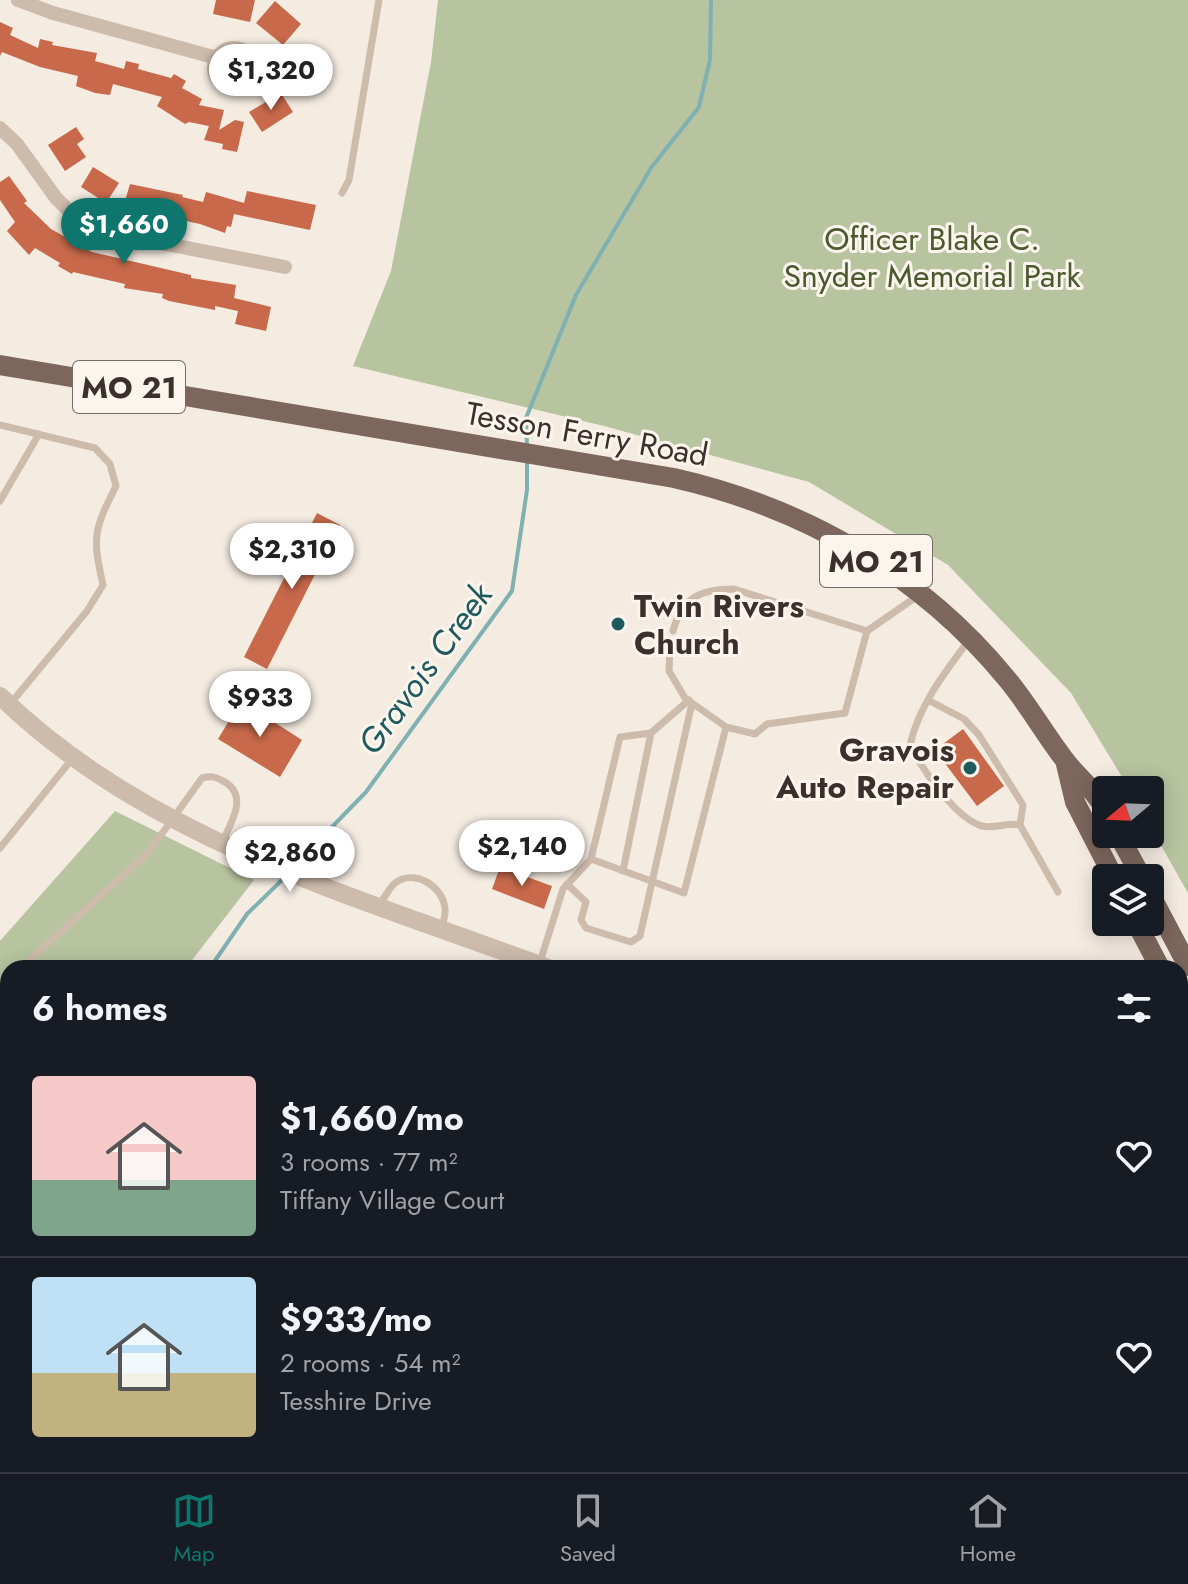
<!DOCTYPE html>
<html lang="en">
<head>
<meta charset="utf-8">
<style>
  :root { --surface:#171b24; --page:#242831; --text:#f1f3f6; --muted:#9ea1a6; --line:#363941; --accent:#0f766e }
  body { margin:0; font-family:Jost,sans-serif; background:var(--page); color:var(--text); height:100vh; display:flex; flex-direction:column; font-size:30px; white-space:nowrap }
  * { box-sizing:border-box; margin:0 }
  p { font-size:26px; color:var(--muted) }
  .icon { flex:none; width:44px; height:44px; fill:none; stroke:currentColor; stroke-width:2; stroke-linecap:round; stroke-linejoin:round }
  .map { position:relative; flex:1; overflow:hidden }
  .details { position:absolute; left:0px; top:960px; width:1188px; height:512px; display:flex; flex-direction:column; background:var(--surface); border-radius:24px 24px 0 0; box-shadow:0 4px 20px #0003 }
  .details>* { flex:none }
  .needle { width:52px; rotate:251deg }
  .tools { position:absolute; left:1092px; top:776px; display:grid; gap:16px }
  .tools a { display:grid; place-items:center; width:72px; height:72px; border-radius:8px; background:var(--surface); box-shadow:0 4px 20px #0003; font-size:40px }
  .price { position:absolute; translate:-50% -68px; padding:0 18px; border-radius:28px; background:#fff; color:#222; font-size:26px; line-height:52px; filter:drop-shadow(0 2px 4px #0008) }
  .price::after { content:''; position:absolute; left:50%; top:48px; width:24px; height:18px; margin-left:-12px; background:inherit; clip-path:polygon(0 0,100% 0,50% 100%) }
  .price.active { background:var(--accent); color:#fff }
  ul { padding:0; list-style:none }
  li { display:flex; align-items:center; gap:24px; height:200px; padding:0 32px }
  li+li { border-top:2px solid var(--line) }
  li span { display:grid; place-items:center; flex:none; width:224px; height:160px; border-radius:8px; color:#555 }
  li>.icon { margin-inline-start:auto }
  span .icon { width:96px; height:96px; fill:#fffc; stroke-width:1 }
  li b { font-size:34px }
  h2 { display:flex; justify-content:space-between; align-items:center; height:96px; padding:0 32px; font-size:34px }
  .tab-bar { display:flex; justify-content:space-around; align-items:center; height:112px; border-top:2px solid var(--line); background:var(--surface); font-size:22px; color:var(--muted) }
  .tab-bar a { display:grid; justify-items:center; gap:4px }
  .tab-bar .active { color:var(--accent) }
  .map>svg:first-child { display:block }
</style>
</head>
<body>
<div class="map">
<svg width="1188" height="1472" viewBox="0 0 1188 1472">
  <rect width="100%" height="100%" fill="#f4ebe1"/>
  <path fill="#b8c4a0" d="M438 0H1188V893L1150 826V790H1130L1071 693 948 565 809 482 604 426 353 366 391 271 431 62Z
    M115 811 254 880 186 968H8V1154L0 1160V941Z
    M1180 1457 1188 1459V1472H1120L1122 1464H1180Z"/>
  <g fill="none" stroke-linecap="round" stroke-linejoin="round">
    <path stroke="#7fb0b2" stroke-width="4" d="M527 446 526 418 576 295 651 168 699 107 710 60 711 0
      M292 868 366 792 512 591 527 490V459
      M210 968 247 914 284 878
      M0 1170 8 1163
      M281 1464 283 1472"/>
  </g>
  <path fill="#c8694b" d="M216 0H255L250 22 213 14Z
    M275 1 301 24 283 45 256 23Z
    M0 22 13 28 10 35 38 48 40 39 53 42 52 45 97 53 95 61 124 69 126 61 139 64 138 69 171 78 174 74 186 81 182 88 202 99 199 105 224 110 219 130 235 120 244 122 237 152 222 149 223 144 204 140 209 126 189 122 185 124 157 106 162 97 113 84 110 95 95 93 76 86 78 76 40 67 2 52 0 56Z
    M293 50 314 54 307 91 280 85 283 70 288 71Z
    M281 93 293 112 262 132 249 112Z
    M76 127 84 139 77 144 86 157 65 171 48 145Z
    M93 167 119 183 106 203 81 187Z
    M9 176 27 201 24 203 51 229 92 252 191 275V278L236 285 234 298 271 307 266 331 235 324 238 311 215 306V310L169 301 162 298 163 294 124 288 125 284 73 272 72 274 58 266 60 263 35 248 29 255 7 231 15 222 0 200V182Z
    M130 184 183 195 182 197 203 202 206 192 244 203 247 191 316 205 310 230 234 214 231 227 227 226 225 233 200 224 123 208Z
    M317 513 340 525 267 669 244 657Z
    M241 701 302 740 280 777 218 739Z
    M963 729 1004 786 977 806 935 750Z
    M500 867 552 886 544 909 492 889Z"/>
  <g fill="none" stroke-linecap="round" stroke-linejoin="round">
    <path stroke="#cdbbac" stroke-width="7" d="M342 193 349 180 379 0
      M0 425 95 448 110 464 116 486C94 530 92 536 103 585L87 611 11 703
      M0 501 39 434
      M673 631C682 597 701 589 734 589L867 631 919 595
      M969 640C945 672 919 705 910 745 922 769 956 819 982 826 996 829 1007 822 1020 825L1058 892
      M670 645 669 671 685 698 726 727 755 734 767 724 845 713 867 631
      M928 700 964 719 979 735 1023 805 1020 825
      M0 848 72 759
      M591 859 684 893 726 727
      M623 871 651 733
      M567 884 586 902 581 920 586 928 631 942 640 936 692 703
      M379 905C384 899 389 888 395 883 414 869 442 885 445 908 446 914 443 922 442 928
      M540 962 563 889 591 859 620 737 651 733 689 700
      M21 968 148 853 202 778C210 776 214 776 221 780 250 793 232 822 222 842
      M0 991 8 983
      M1180 1390 1188 1395"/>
    <path stroke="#cdbbac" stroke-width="14" d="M18 0 53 13 217 58
      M214 68a20 20 0 1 1 40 0a20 20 0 1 1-40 0Z
      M0 128 17 144 56 198 75 217 125 236 285 267
      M1180 1205 1188 1208
      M0 1433 8 1407
      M175 1464 179 1472
      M573 1464 605 1472
      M406 1472V1464"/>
    <path stroke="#cdbbac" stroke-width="18" d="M0 696C150 842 357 896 548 968
      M1180 1111 1188 1100
      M1085 1472 1087 1464"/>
    <path stroke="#7d675c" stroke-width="20" d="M0 365 674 478C805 508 921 574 1007 679 1028 704 1044 733 1064 759 1079 779 1093 787 1106 811
      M1065 760 1075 802 1114 878
      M1118 834 1142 878
      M1150 894 1188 966
      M1136 922 1160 968
      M1180 1007 1188 1023"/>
  </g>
  <g fill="#1f5a5e" stroke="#fbf5ee" stroke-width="3">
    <circle cx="618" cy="624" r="8"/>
    <circle cx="970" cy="768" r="8"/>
  </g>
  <g text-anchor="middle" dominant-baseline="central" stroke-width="6" stroke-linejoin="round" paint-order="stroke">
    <g fill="#fbf5ee" stroke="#756b66" stroke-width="2">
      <rect x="73" y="361" width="112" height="52" rx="6"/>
      <rect x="820" y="535" width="112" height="52" rx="6"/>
    </g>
    <g font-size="30" font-weight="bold" fill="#3b302b">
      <text x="129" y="387">MO 21</text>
      <text x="876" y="561">MO 21</text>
    </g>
    <g font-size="32" fill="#4a5a2e" stroke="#fbf5ee">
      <text x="932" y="239">Officer Blake C.<tspan x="932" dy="37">Snyder Memorial Park</tspan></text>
    </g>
    <g font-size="32" fill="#3b302b" stroke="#fbf5ee">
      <text transform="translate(587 434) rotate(10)">Tesson Ferry Road</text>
    </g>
    <g font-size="32" font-weight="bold" fill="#3b302b" stroke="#fbf5ee" text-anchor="start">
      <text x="634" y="606">Twin Rivers<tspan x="634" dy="37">Church</tspan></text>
      <text x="954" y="750" text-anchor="end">Gravois<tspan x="954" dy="37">Auto Repair</tspan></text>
    </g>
    <g font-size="34" font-style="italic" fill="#1f5a5e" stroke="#fbf5ee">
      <text transform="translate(425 669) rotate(-54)">Gravois Creek</text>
    </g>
  </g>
</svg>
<div class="tools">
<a><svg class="needle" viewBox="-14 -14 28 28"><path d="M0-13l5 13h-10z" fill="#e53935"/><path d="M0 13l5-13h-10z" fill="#9ea1a6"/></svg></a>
<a><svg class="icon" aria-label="layers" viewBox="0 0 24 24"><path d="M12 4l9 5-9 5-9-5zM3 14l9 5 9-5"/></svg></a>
</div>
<b class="price" style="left:271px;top:112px">$1,320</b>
<b class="price active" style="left:124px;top:266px">$1,660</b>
<b class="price" style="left:292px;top:591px">$2,310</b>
<b class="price" style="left:260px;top:739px">$933</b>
<b class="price" style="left:522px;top:888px">$2,140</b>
<b class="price" style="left:290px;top:894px">$2,860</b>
<section class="details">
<h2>6 homes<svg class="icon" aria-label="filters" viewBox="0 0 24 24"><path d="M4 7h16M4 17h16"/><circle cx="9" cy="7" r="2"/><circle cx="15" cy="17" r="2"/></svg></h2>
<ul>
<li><span style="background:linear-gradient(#f6c9c9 65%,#7fa58c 0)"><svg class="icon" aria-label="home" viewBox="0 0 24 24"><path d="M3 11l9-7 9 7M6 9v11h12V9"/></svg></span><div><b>$1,660/mo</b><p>3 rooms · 77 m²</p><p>Tiffany Village Court</p></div><svg class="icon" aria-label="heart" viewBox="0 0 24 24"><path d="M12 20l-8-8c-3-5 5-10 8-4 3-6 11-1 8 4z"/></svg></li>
<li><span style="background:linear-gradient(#bfe0f5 60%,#c2b280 0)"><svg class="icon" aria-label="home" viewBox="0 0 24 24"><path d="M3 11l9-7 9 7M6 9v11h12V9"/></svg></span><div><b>$933/mo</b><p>2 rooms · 54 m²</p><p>Tesshire Drive</p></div><svg class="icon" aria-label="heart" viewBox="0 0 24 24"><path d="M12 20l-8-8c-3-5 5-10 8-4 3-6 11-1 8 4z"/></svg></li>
</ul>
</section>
</div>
<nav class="tab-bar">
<a class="active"><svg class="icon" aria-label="map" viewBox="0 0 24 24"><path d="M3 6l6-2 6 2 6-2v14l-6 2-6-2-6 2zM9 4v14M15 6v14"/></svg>Map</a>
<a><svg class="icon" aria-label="saved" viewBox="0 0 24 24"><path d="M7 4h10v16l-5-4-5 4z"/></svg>Saved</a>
<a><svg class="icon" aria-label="home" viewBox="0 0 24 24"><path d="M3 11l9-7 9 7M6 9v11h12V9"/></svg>Home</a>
</nav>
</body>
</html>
